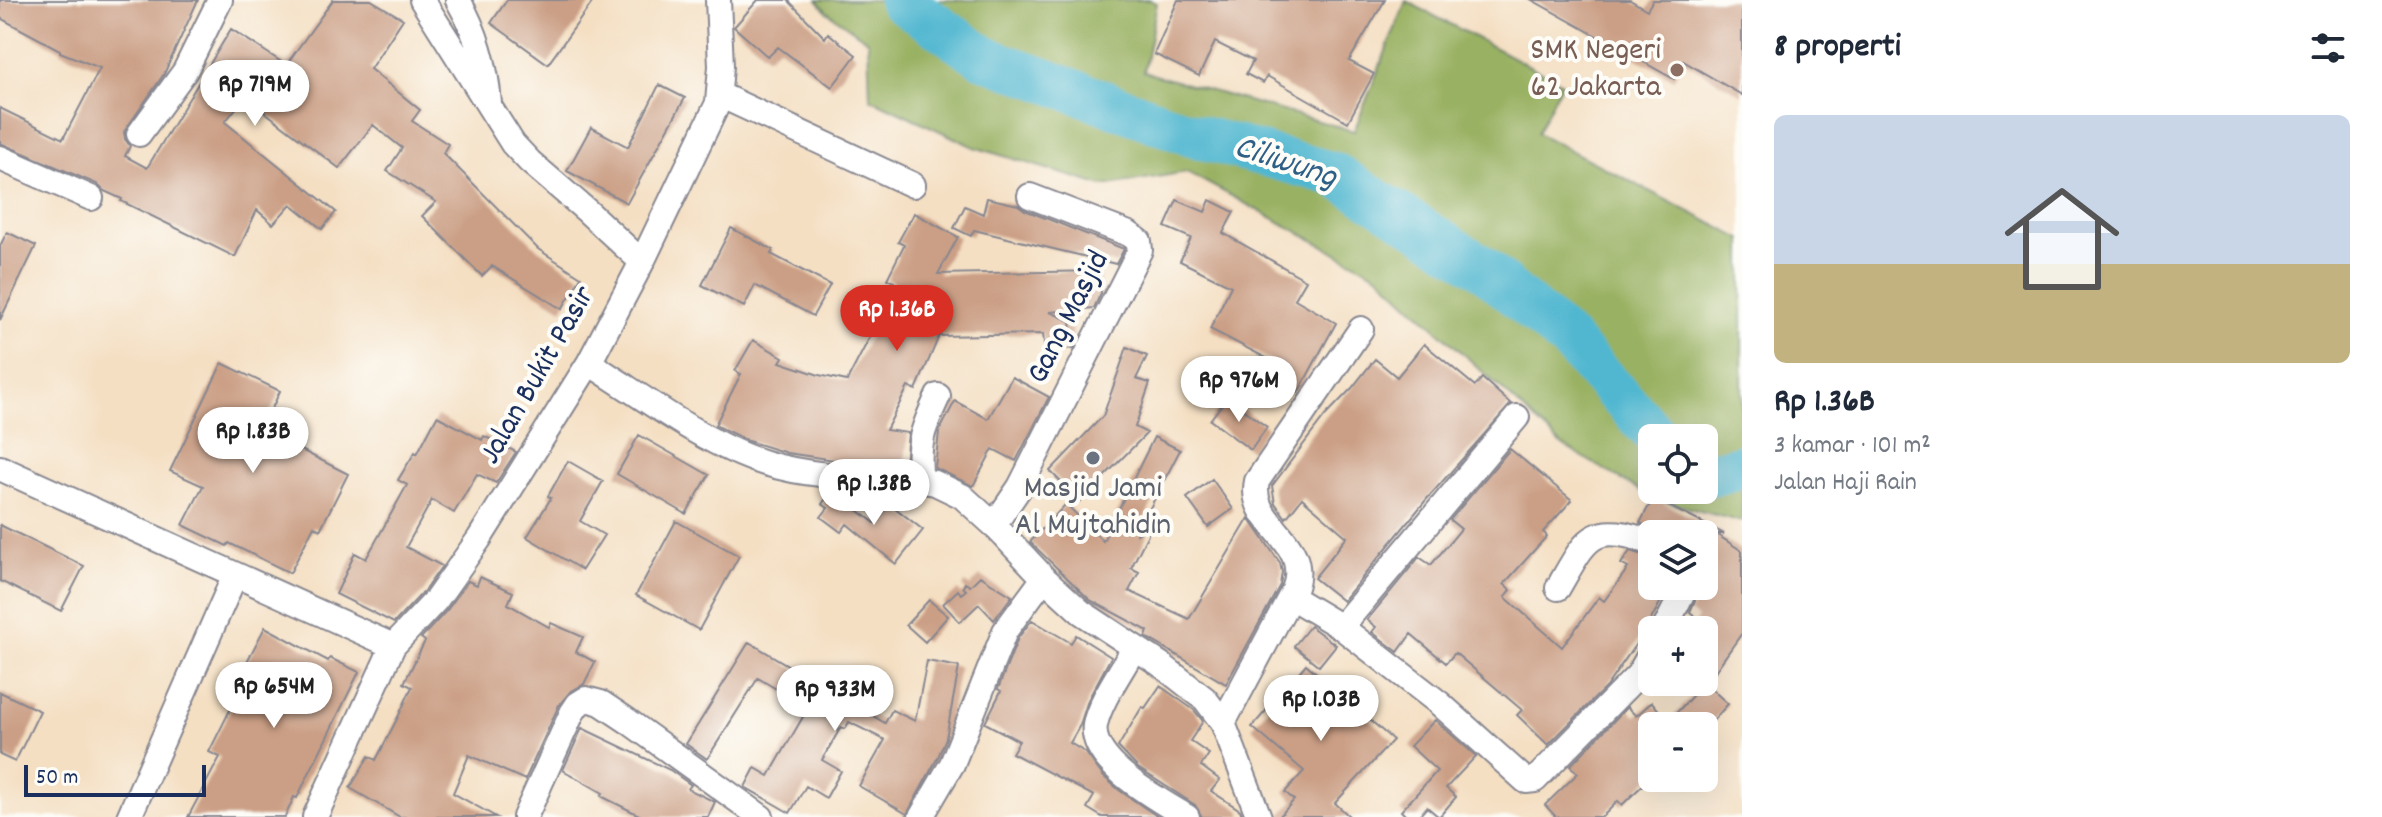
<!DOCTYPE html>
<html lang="id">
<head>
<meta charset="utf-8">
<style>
  :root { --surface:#fff; --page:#f6f6f7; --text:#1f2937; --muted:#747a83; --line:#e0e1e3; --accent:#d93025 }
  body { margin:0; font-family:Dekko,sans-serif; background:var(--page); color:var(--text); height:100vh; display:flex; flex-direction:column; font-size:30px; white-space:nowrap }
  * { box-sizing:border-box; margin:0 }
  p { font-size:26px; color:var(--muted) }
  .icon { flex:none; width:44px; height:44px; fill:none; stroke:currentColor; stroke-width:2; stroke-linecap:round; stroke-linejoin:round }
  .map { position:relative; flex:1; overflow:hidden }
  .drawer { display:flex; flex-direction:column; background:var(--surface); width:640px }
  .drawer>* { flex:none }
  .fabs { position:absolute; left:1638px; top:424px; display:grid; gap:16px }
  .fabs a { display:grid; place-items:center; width:80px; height:80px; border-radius:12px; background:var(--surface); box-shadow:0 8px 32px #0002; font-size:40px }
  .scale { position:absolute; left:24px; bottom:20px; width:182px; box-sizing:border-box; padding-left:8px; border:4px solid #1b2f5e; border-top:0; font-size:22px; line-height:28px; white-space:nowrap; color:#1b2f5e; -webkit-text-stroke:6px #fdfcf7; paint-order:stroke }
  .price { position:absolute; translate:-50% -68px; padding:0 18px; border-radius:28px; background:#fff; color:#222; font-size:26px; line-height:52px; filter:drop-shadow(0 2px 4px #0008) }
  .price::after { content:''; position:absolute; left:50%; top:48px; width:24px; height:18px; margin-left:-12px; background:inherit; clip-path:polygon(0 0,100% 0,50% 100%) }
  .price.selected { background:var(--accent); color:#fff }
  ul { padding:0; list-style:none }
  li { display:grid; align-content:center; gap:16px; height:424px; padding:0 32px }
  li+li { border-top:2px solid var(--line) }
  li span { display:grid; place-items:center; height:248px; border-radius:12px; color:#555 }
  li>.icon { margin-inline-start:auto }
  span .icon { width:144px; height:144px; fill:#fffc; stroke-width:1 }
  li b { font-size:34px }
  h2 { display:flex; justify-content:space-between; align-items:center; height:96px; padding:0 32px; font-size:34px }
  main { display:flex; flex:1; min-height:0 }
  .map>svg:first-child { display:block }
</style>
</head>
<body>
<main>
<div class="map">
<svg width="1742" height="817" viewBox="0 0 1742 817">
  <rect width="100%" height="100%" fill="#fdfcf7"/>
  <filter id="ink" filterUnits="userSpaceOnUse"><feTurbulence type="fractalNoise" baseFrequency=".0125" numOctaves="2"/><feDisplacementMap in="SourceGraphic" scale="16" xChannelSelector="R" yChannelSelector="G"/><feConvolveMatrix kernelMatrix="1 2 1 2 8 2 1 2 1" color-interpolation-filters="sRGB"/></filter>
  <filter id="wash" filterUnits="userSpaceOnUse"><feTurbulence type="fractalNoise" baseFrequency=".006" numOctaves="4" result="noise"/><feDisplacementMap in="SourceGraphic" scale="32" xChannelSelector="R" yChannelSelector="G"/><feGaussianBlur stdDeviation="1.8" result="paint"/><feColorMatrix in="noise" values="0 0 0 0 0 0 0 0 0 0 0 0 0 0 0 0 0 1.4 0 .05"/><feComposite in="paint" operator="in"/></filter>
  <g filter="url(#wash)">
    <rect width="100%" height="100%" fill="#f4dfc3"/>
    <path fill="#99b162" stroke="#5a7060" stroke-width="2" fill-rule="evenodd" d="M817 0H1150L1157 3 1144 72 1354 131 1406 1 1562 83 1537 133 1742 239V522L1655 499 1562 445 1378 275 1187 172 1103 186 974 147 870 98 868 41 826 11ZM1652 438H1704V490H1652Z"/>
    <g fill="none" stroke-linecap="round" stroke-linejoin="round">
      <path stroke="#51b7d0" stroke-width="44" d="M900 0 983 57 1195 136 1334 174 1482 267 1569 341 1658 438
        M1704 469 1715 474 1742 466"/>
    </g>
    <g id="blocks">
      <path fill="#cb9f85" d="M0 0H198L164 74 124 132 125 139 130 146 125 156 147 168 231 29 286 65 333 0H371L403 19 370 69 420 110 412 121 448 144 443 153 538 249 581 277 562 309 492 266 482 276 422 216 436 202 387 171 402 148 373 125 339 168 245 97 225 122 336 212 322 229 291 204 273 224 257 210 235 257 121 201 122 199 104 191 97 184 0 143V108L63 139 100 68 60 52V50L0 18Z
        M507 0H594L548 64 491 23Z
        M758 0H788L825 38 828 33 856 55 832 87 778 47 768 57 734 27Z
        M1178 0H1385L1349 61 1374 74 1348 122 1267 76 1263 83 1246 74 1253 61 1215 42 1199 76 1154 54Z
        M1532 0H1630L1647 10 1653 0H1742V95L1683 61 1674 79Z
        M659 85 685 98 627 203 567 171 591 127 628 147Z
        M987 198 1018 205 1025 210 1124 249 1116 264 974 230 971 236 954 228 965 206 983 214Z
        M1177 200 1205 212 1210 200 1234 212 1223 233 1306 280 1295 299 1336 323 1298 393 1273 380 1280 365 1210 329 1231 286 1180 261 1191 238 1165 227Z
        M914 213 958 237 938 274 1099 271 1101 293 1094 308 1050 312 1071 321 1074 348 1045 352 1043 334 939 336 916 390 908 387 886 430 908 433 905 464 841 461 787 453 748 441 715 425 741 374 735 371 753 340 783 357 780 362 819 375 847 381 873 331 869 329 894 282 887 279 904 245 898 242Z
        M731 228 773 250 771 254 830 285 813 316 755 285 744 307 702 285Z
        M7 232 36 246 0 320V246Z
        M1424 344 1475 386 1482 378 1511 404 1426 500 1343 601 1314 578 1347 537 1302 498 1286 518 1275 503 1272 486 1325 416 1352 388 1375 359 1397 377Z
        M1127 347 1147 356 1136 379 1150 383 1135 427 1147 433 1080 501 1050 471 1103 416Z
        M222 363 280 391 262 430 348 474 320 530 314 526 290 573 229 543 227 546 183 525 203 486 170 471Z
        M1012 377 1049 397 1016 461 993 449 973 486 935 468 939 432 955 401 988 419Z
        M1227 398 1267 427 1251 450 1210 420Z
        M437 416 482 440 484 436 516 452 496 483 477 474 454 513 432 500 406 547 442 566 424 591 394 623 336 594 355 553 366 559 407 485 398 480 415 452 417 454Z
        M639 435 709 475 686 514 617 474Z
        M1154 437 1180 450 1136 535 1154 522 1131 568 1139 572 1129 591 1189 619 1249 518 1280 563 1282 572 1280 585 1226 684 1146 637 1148 631 1090 600 1030 542 1066 504 1103 541Z
        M1510 449 1572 500 1543 532 1547 536 1504 584 1511 590 1505 597 1562 647 1599 597 1604 601 1628 568 1621 564 1630 551 1652 558V586H1669L1645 631 1606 687 1548 745 1517 715 1522 710 1455 653 1446 663 1411 634 1398 652 1372 632 1376 627 1367 620 1419 557 1431 565 1461 529 1450 520Z
        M568 461 603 481 580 521 604 535 582 570 527 537 551 498 548 496Z
        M1212 479 1233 509 1208 527 1187 498Z
        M832 491 875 523 890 504 923 530 896 564 847 524 841 532 821 517 828 508 822 504Z
        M1653 498 1724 534H1716L1742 551V633L1706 684 1728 704 1708 726H1652V776L1622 805 1618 801 1602 817H1556L1545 805 1578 773 1570 766 1627 707 1636 716 1652 702 1668 722 1704 683V630H1689L1698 618 1690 612 1701 586H1704V534H1664L1640 523Z
        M676 521 739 556 699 630 636 595Z
        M0 525 84 566 61 611 0 581Z
        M980 576 1012 596 994 620 979 604 960 622 943 604 958 590 961 594 966 590 963 587 965 583 970 586Z
        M480 577 513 592 508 604 549 627 551 623 583 637 576 652 595 662 584 684 570 692 559 705 525 780 469 755 453 793 496 817H400L350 788 369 756 376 760 399 715 412 687 404 683 425 641 421 638 447 610 468 581 477 585Z
        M929 600 948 616 925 642 906 625Z
        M1032 620 1071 643 1076 635 1111 657 1088 700 1080 725 1070 743 1086 753 1103 776 1119 790 1158 817H1102L1087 808 1094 796 1012 753 1019 741 985 723 1001 691 998 689 1018 638Z
        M1310 626 1336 645 1319 666 1294 646Z
        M265 627 328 661 330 658 359 672 297 798 294 797 285 817H188L220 757 209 752 247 676 241 673Z
        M749 642 885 723 892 710 915 721 927 661 959 667 946 738 938 757 907 814 859 786 885 740 849 722 845 729 841 727 822 760 841 771 826 798 806 786 790 813 745 787 755 768 769 776 808 708 758 678 707 759 686 744Z
        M1306 664 1393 740 1335 803 1350 817H1279L1294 800 1285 792 1304 771 1252 727Z
        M1160 686 1194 710 1203 721 1190 741 1209 754 1201 766 1220 780 1211 791 1240 810 1243 817H1202L1195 805 1138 768 1118 747 1142 707 1145 708Z
        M0 692 40 711 15 762 0 755Z
        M1435 720 1476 756 1446 788 1456 797 1439 817 1427 807 1418 817H1407L1401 811 1437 771 1410 746Z
        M582 728 670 770 691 785 688 789 715 802 708 817H643L601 796 603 793 563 770Z"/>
    </g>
  </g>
  <g filter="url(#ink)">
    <use href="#blocks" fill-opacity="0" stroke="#888790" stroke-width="2"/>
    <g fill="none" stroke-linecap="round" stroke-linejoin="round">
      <g stroke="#888790" stroke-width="28">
        <path id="minor" d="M422 0 513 144 530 162 587 211 642 262
          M458 0C477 33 486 65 489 103
          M720 95 913 185
          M139 134 185 71 220 0
          M0 158 91 198
          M589 363C642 396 706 445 765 463 813 478 867 477 917 480L935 483 962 496 994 525 1044 578 1081 612 1160 664 1205 699 1223 723 1259 817
          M0 468 393 646
          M921 481C916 445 923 428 938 396
          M994 525 1020 487 1140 250 1139 241 1129 234 1030 196
          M1558 588C1587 538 1591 520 1652 543
          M1291 597 1341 627 1439 703 1526 781 1535 780 1639 674 1652 651
          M1341 627 1517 417
          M1664 630 1686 586
          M1134 648C1123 669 1099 702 1095 725 1089 763 1161 801 1187 817
          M1223 723 1294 590C1313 539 1247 526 1257 481L1361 329
          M129 817 235 575
          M315 817 393 646 436 600 479 539 589 363 642 262 718 103 721 66 718 0
          M525 817 572 713 578 704 586 699 601 703 628 721 761 817
          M921 817 952 764 1005 631 1044 578"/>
      </g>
      <use href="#minor" stroke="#fff" stroke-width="24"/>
    </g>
  </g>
  <circle fill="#8d6e63" stroke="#fdfcf7" stroke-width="3" cx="1677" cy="70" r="8"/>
  <circle fill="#6b7280" stroke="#fdfcf7" stroke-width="3" cx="1093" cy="458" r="8"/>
  <g text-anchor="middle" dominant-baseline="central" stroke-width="8" stroke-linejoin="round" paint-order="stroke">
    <g font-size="32" fill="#785e54" stroke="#fdfcf7" text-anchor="end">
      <text x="1661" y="52">SMK Negeri<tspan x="1661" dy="37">62 Jakarta</tspan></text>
    </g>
    <g font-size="32" fill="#1b2f5e" stroke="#fdfcf7">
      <text transform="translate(1070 318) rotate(-63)">Gang Masjid</text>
      <text transform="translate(539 376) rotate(-60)">Jalan Bukit Pasir</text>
    </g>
    <g font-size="32" fill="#5b616d" stroke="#fdfcf7">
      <text x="1093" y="490">Masjid Jami<tspan x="1093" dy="37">Al Mujtahidin</tspan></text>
    </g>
    <g font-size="34" font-style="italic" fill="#2e5f86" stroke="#fdfcf7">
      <text transform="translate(1285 164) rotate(18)">Ciliwung</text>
    </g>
  </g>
</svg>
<div class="fabs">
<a><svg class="icon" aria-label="locate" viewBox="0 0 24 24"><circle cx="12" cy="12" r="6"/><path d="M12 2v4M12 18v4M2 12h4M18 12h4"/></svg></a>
<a><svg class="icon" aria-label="layers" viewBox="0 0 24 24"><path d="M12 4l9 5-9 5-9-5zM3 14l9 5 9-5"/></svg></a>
<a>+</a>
<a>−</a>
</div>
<div class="scale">50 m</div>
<b class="price" style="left:255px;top:128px">Rp 719M</b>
<b class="price selected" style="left:897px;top:353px">Rp 1.36B</b>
<b class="price" style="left:1239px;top:424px">Rp 976M</b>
<b class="price" style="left:253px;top:475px">Rp 1.83B</b>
<b class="price" style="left:874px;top:527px">Rp 1.38B</b>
<b class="price" style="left:274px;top:730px">Rp 654M</b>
<b class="price" style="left:835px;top:733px">Rp 933M</b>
<b class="price" style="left:1321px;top:743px">Rp 1.03B</b>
</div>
<section class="drawer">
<h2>8 properti<svg class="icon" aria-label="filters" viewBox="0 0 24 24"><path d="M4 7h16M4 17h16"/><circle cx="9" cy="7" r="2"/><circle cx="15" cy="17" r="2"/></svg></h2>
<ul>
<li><span style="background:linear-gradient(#c9d6e8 60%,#c2b280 0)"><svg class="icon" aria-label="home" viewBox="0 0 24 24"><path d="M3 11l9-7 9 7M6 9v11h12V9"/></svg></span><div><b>Rp 1.36B</b><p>3 kamar · 101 m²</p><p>Jalan Haji Rain</p></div></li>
</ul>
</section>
</main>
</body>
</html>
